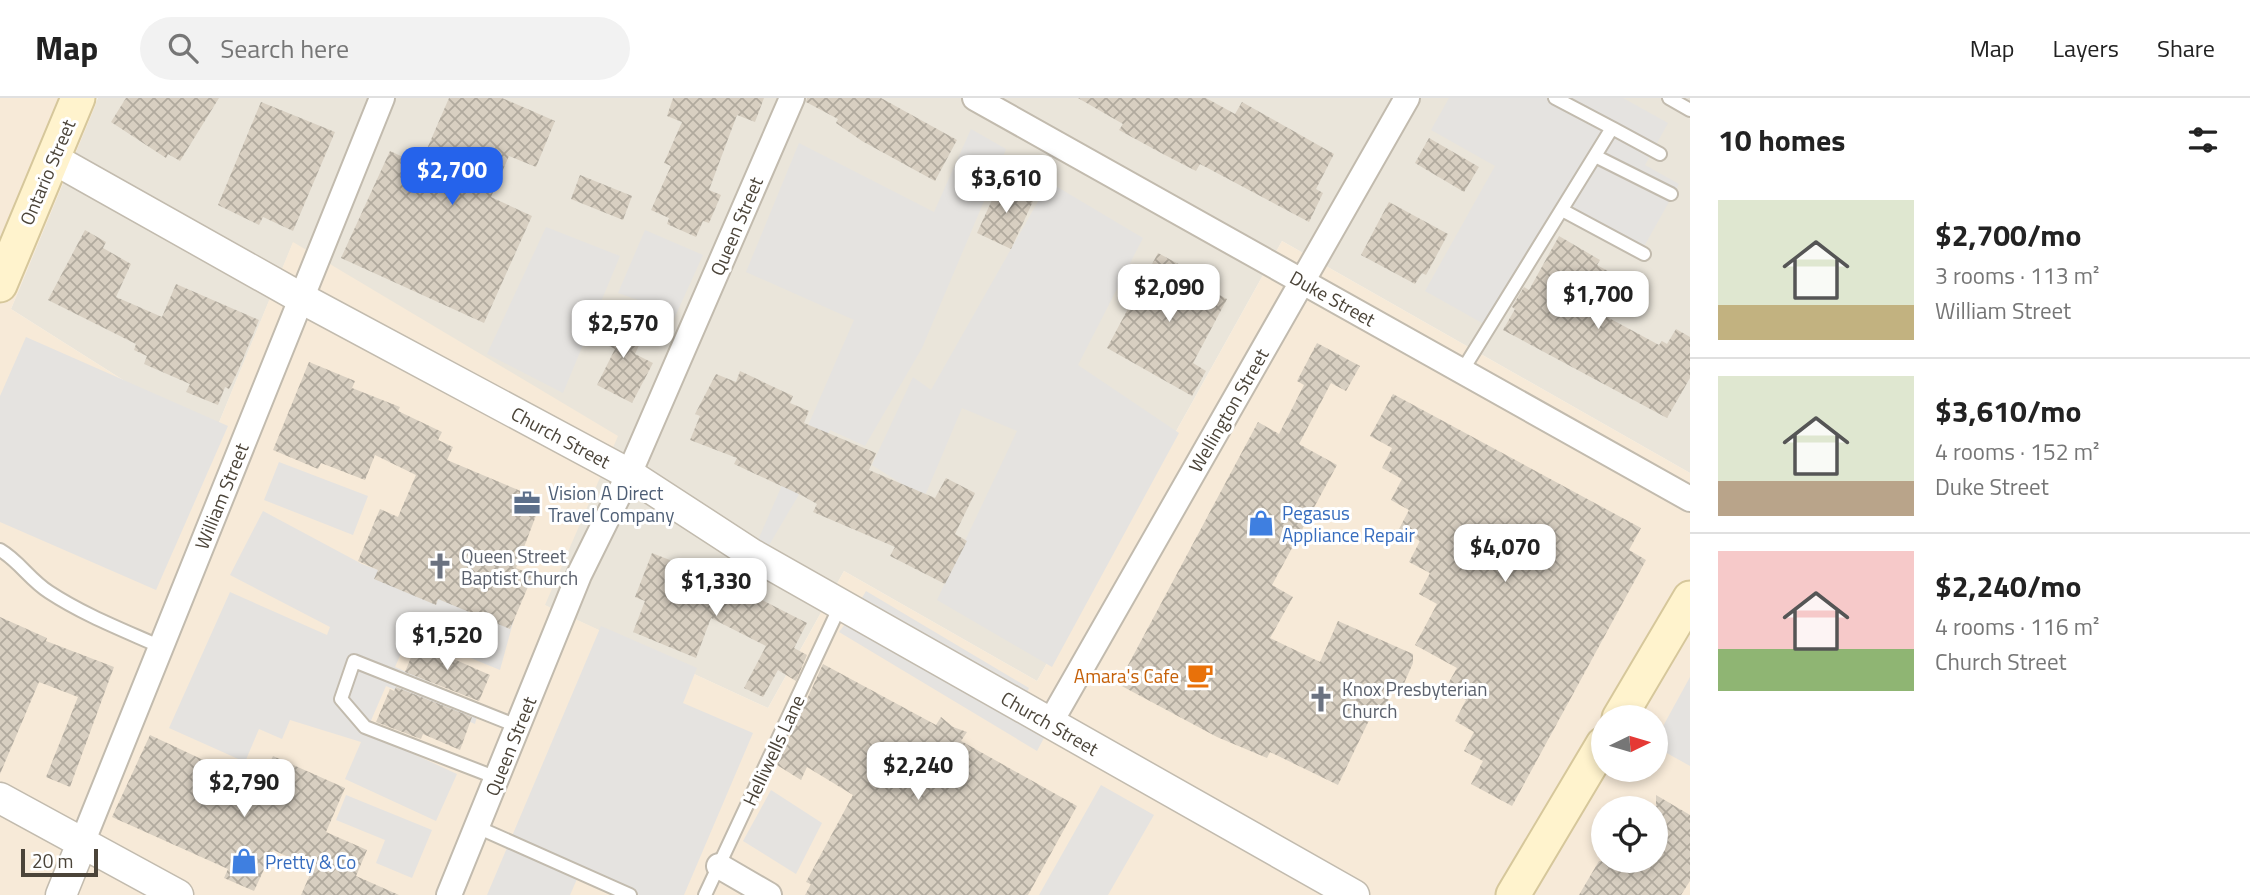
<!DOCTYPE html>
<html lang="en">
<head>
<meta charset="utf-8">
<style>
  :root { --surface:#fff; --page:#f2f2f2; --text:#222; --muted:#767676; --line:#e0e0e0; --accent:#2563eb }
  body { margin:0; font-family:"Titillium Web",sans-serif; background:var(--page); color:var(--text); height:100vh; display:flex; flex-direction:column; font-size:26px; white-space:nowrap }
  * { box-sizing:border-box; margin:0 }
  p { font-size:23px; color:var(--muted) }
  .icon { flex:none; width:38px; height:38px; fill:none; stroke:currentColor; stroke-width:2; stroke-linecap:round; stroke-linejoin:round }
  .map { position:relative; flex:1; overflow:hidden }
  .sheet { display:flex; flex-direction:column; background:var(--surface); width:560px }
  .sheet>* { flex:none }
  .needle { width:46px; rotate:85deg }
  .fabs { position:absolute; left:1591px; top:607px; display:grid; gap:14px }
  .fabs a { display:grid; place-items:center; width:77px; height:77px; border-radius:50%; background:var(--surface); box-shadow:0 4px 10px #0003; font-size:35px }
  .scale { position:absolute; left:21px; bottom:18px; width:77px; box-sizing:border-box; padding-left:7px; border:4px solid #4b4439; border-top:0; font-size:19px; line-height:24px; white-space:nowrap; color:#4b4439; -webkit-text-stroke:5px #fff; paint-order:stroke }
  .price { position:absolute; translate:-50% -60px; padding:0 16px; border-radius:14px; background:#fff; color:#222; font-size:23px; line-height:46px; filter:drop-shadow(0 2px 4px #0008) }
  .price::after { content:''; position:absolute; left:50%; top:42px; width:21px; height:16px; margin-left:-10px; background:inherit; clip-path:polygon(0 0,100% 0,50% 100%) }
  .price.active { background:var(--accent); color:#fff }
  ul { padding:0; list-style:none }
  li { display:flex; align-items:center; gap:21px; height:175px; padding:0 28px }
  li+li { border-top:2px solid var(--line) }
  li span { display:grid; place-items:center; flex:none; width:196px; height:140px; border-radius:0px; color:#555 }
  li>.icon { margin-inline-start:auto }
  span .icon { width:84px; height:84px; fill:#fffc; stroke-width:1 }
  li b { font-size:30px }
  h2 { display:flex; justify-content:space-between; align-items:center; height:84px; padding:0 28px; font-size:30px }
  header { display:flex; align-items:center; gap:42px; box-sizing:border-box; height:98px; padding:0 35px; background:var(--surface); border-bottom:2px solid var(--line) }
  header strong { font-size:33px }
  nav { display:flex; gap:38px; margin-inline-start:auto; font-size:24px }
  .search { width:490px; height:63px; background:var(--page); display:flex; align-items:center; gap:18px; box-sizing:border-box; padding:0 24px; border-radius:38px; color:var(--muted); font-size:26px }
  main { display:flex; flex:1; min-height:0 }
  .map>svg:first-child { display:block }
</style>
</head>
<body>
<header>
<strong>Map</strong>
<div class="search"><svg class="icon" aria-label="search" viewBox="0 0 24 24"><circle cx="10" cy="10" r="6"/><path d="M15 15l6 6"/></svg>Search here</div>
<nav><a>Map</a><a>Layers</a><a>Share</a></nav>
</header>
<main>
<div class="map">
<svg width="1690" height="797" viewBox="0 0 1690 797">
  <defs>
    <pattern id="building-cross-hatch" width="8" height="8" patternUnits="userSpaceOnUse" patternTransform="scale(1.75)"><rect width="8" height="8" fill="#d8cfc1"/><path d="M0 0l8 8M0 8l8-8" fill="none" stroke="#b1aa9e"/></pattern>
  </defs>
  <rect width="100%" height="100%" fill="#f6f3ec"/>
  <path fill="#eae5da" d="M98 0H1690V375L1282 143 1037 583 844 473 768 610 544 507 293 145 213 339 11 211Z"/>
  <path fill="#f7ead8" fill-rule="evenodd" d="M0 0H91L96 6 11 211 213 339 293 144 618 338 545 507 768 610 844 473 1037 583 1282 143 1690 375V797H0ZM1603 620H1656V672H1603ZM1603 710H1656V763H1603Z"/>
  <path fill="#e5e3e0" d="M1449 0H1623L1668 25 1645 67 1679 86 1637 161 1555 115 1491 230 1425 193 1495 68 1431 32Z
    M971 31 1006 51 922 250 865 348 830 332 798 398 761 461 752 456 854 222 746 174 799 45 934 114Z
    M1049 84 1143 140 1078 267 1179 335 1052 569 937 502 1017 333 962 310 924 400 872 367 913 279 931 292Z
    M546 129 620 158 563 295 487 256Z
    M645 132 703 157 664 243 630 225 638 202 618 195Z
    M26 239 228 328 156 492 0 424V298Z
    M279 364 368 398 353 437 264 402Z
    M263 413 362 466 514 521 500 572 410 535 395 569 480 606 475 626 386 588 366 634 457 676 436 723 345 681 361 644 290 622 282 641 259 631 245 664 169 630 230 494 327 537 330 529 230 477Z
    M866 493 1029 590 1024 602 859 505Z
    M845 526 1045 638 1037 653 839 534Z
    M601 528 697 570 683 605 753 635 684 797H639L581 772 570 797H487Z
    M1690 579V668L1656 649V641Z
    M1101 687 1154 717 1108 797H1039Z
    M771 692 822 725 796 776 743 743Z
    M346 697 432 732 412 780 376 765 385 742 336 722Z"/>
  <path fill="url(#building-cross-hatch)" d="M126 0H219L180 63 168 56 166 60 111 24Z
    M449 0H502L555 23 536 69 509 58 491 99 532 118 484 225 341 160 390 53 420 67Z
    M673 0H764L755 24 737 17 709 92 721 97 709 125 703 123 696 139 667 126 669 120 651 112 671 68 664 65 682 24 667 18Z
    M807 0H881L957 42 935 83 862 43 836 25 838 21 806 4Z
    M1078 0H1206L1235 16 1242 4 1334 56 1316 91 1323 95 1309 124 1200 66 1196 73 1163 56 1119 32 1123 26Z
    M261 4 335 34 293 133 263 119 259 127 218 107Z
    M1429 40 1479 69 1464 94 1415 65Z
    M580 77 632 98 623 122 571 101Z
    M1001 82 1034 101 1011 151 977 135Z
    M1389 104 1448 136 1426 177 1422 175 1415 186 1361 157Z
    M85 132 106 144 103 150 131 166 116 199 162 219 176 186 259 222 238 273 229 291 225 289 218 307 186 294 190 286 144 266 147 258 134 252 136 246 48 202Z
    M1559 138 1600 162 1597 167 1629 185 1609 220 1659 247 1662 243 1667 246 1676 231 1690 239V280L1667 320 1503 232 1515 211 1512 209 1524 189 1529 192Z
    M1158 155 1199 177 1195 184 1227 201 1193 265 1206 273 1192 298 1107 250Z
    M613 212 630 223 625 233 641 243 635 256 653 265 632 305 597 287 615 251 597 242Z
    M1317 245 1360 268 1346 293 1331 285 1299 346 1337 367 1272 487 1293 499 1270 540 1320 564 1338 523 1413 556V565L1402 590 1395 588 1382 616 1374 612 1338 687 1270 654 1267 660 1217 639 1118 586 1258 324 1279 336 1304 287 1297 283Z
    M309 264 355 283 352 290 400 309 398 313 442 334 438 342 453 349 447 362 542 402 516 470 533 477 510 531 438 501 436 507 374 481 378 472 358 463 380 411 398 419 416 377 375 357 365 382 321 365 318 371 273 352Z
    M740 273 793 298 790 305 809 313 804 325 876 355 869 372 935 400 946 380 975 395 955 436 967 443 945 486 890 458 895 449 813 414 817 406 803 398 734 366 737 360 690 342 700 318 695 316 716 276 736 284Z
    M1393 296 1641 430 1629 452 1646 462 1512 708 1471 686 1483 663 1464 653 1474 634 1455 623 1466 602 1445 591 1457 570 1415 547 1437 506 1419 496 1430 475 1409 464 1420 443 1399 431 1409 412 1391 402 1402 381 1382 370 1392 350 1370 338Z
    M652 455 733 487 807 525 794 550 807 557 796 583 778 572 763 599 744 590 766 548 711 520 696 560 633 534 645 503 635 499Z
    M0 519 47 540 46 543 114 569 70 689 46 679 78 599 39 584 0 676Z
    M417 545 490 577 479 603 405 574Z
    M823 566 936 627 941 619 953 629 967 634 961 643 1077 708 1028 797H805L811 786 806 784 853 697 807 669 801 682 777 667Z
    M396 589 472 619 460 652 423 636 421 641 376 624 390 591 394 593Z
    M150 637 214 667 212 671 257 692 273 658 345 690 326 734 367 752 356 778 399 797H301L313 770 273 752 254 793 224 780 228 771 112 719Z
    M1656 697 1690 717V783L1681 797H1579L1599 763H1656Z"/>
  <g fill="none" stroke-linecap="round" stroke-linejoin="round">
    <g stroke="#c2bbae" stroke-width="16">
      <path id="service" d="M1669 0 1690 12
        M1612 30 1660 56
        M1595 58 1671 96
        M1562 112 1644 156
        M1462 273 1612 30 1555 0
        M0 452C19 463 30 482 49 494 84 517 123 532 161 549
        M497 680 365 629 341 601 354 563 517 628
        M477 729 630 797
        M705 797 841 506"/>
    </g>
    <g stroke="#c2bbae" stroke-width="28">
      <path id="minor" d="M975 0 1690 401
        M1050 625 1407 0
        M82 745 382 0
        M719 768 769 797
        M449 797 579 477 629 376 792 0"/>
    </g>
    <g stroke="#c2bbae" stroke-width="33">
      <path id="tertiary" d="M52 60 301 200 629 376 752 456 1354 797
        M0 700 178 797
        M61 797 82 745"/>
    </g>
    <g stroke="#d6c79b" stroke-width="37">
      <path id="secondary" d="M0 187 78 0
        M1619 620 1690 500
        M1513 797 1603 646"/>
    </g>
    <use href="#service" stroke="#fff" stroke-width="12"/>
    <use href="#minor" stroke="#fff" stroke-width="24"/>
    <use href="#tertiary" stroke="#fff" stroke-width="30"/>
    <use href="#secondary" stroke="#fff3cd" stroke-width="33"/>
  </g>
  <defs>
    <g id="office-bare" transform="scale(2.1)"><path d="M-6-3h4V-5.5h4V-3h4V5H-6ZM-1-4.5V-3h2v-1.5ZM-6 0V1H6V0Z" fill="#5c6f8a" stroke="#fff" stroke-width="2.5" paint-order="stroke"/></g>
    <g id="shop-bare" transform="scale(2.1)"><path d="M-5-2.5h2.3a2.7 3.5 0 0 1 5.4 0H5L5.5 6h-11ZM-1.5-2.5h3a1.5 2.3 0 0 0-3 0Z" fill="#3f7fe0" stroke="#fff" stroke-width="2.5" paint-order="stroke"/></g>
    <g id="church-bare" transform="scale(2.1)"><path d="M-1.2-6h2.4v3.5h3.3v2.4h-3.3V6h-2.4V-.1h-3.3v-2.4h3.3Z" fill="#6b7280" stroke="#fff" stroke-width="2.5" paint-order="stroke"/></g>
    <g id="cafe-bare" transform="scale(2.1)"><path d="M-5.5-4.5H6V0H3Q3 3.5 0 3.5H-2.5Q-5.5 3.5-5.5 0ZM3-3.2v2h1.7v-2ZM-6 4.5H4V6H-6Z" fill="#e8710a" stroke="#fff" stroke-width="2.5" paint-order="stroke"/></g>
  </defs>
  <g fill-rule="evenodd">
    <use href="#office-bare" x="527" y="405"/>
    <use href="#shop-bare" x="1261" y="425"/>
    <use href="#church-bare" x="440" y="468"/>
    <use href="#cafe-bare" x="1200" y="577"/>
    <use href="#church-bare" x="1321" y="601"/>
    <use href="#shop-bare" x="244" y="763"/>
  </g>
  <g text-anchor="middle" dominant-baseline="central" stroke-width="6" stroke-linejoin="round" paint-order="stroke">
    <g font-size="19" fill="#4b4439" stroke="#fff">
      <text transform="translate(47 74) rotate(-67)">Ontario Street</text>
      <text transform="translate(736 128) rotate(-67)">Queen Street</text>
      <text transform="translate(1333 200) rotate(29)">Duke Street</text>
      <text transform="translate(1228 312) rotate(-60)">Wellington Street</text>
      <text transform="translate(561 339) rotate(28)">Church Street</text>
      <text transform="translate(221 398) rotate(-68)">William Street</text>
      <text transform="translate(1050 625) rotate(30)">Church Street</text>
      <text transform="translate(510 648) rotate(-68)">Queen Street</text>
      <text transform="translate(773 652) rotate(-65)">Helliwells Lane</text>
    </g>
    <g font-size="19" fill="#4e5e75" stroke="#fff" text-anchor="start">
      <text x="548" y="394">Vision A Direct<tspan x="548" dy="22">Travel Company</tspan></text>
    </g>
    <g font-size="19" fill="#366cbe" stroke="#fff" text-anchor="start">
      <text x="1282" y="414">Pegasus<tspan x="1282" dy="22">Appliance Repair</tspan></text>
      <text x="265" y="763">Pretty &amp; Co</text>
    </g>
    <g font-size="19" fill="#5b616d" stroke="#fff" text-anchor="start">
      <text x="461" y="457">Queen Street<tspan x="461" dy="22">Baptist Church</tspan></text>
      <text x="1342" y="590">Knox Presbyterian<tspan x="1342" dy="22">Church</tspan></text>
    </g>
    <g font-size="19" fill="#c56008" stroke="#fff" text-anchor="end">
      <text x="1179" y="577">Amara's Cafe</text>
    </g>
  </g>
</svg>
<div class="fabs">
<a><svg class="needle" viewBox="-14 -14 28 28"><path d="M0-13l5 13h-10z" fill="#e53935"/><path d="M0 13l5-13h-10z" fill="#767676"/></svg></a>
<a><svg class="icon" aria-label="locate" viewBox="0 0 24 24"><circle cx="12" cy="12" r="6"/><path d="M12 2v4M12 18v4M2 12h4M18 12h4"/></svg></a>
</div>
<div class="scale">20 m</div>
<b class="price active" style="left:452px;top:109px">$2,700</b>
<b class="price" style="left:1006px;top:117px">$3,610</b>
<b class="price" style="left:1169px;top:226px">$2,090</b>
<b class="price" style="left:1598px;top:233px">$1,700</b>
<b class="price" style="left:623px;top:262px">$2,570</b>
<b class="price" style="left:1505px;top:486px">$4,070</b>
<b class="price" style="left:716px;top:520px">$1,330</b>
<b class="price" style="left:447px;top:574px">$1,520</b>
<b class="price" style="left:918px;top:704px">$2,240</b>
<b class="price" style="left:244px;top:721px">$2,790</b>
</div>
<section class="sheet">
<h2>10 homes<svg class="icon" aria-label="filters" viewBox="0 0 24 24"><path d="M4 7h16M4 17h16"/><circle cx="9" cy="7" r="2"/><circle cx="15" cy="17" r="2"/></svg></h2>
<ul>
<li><span style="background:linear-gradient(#dfe7d0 75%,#c2b280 0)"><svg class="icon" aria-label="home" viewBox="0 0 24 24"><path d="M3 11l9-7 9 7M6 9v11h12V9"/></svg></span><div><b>$2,700/mo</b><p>3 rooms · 113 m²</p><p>William Street</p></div></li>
<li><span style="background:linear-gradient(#dfe7d0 75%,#b9a48a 0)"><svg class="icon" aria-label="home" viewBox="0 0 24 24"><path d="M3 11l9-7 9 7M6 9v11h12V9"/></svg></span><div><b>$3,610/mo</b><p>4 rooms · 152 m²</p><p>Duke Street</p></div></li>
<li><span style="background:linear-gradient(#f6c9c9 70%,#8fb573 0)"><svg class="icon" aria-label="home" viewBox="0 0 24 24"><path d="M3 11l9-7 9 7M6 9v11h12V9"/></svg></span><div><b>$2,240/mo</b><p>4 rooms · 116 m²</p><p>Church Street</p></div></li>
</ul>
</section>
</main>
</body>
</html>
